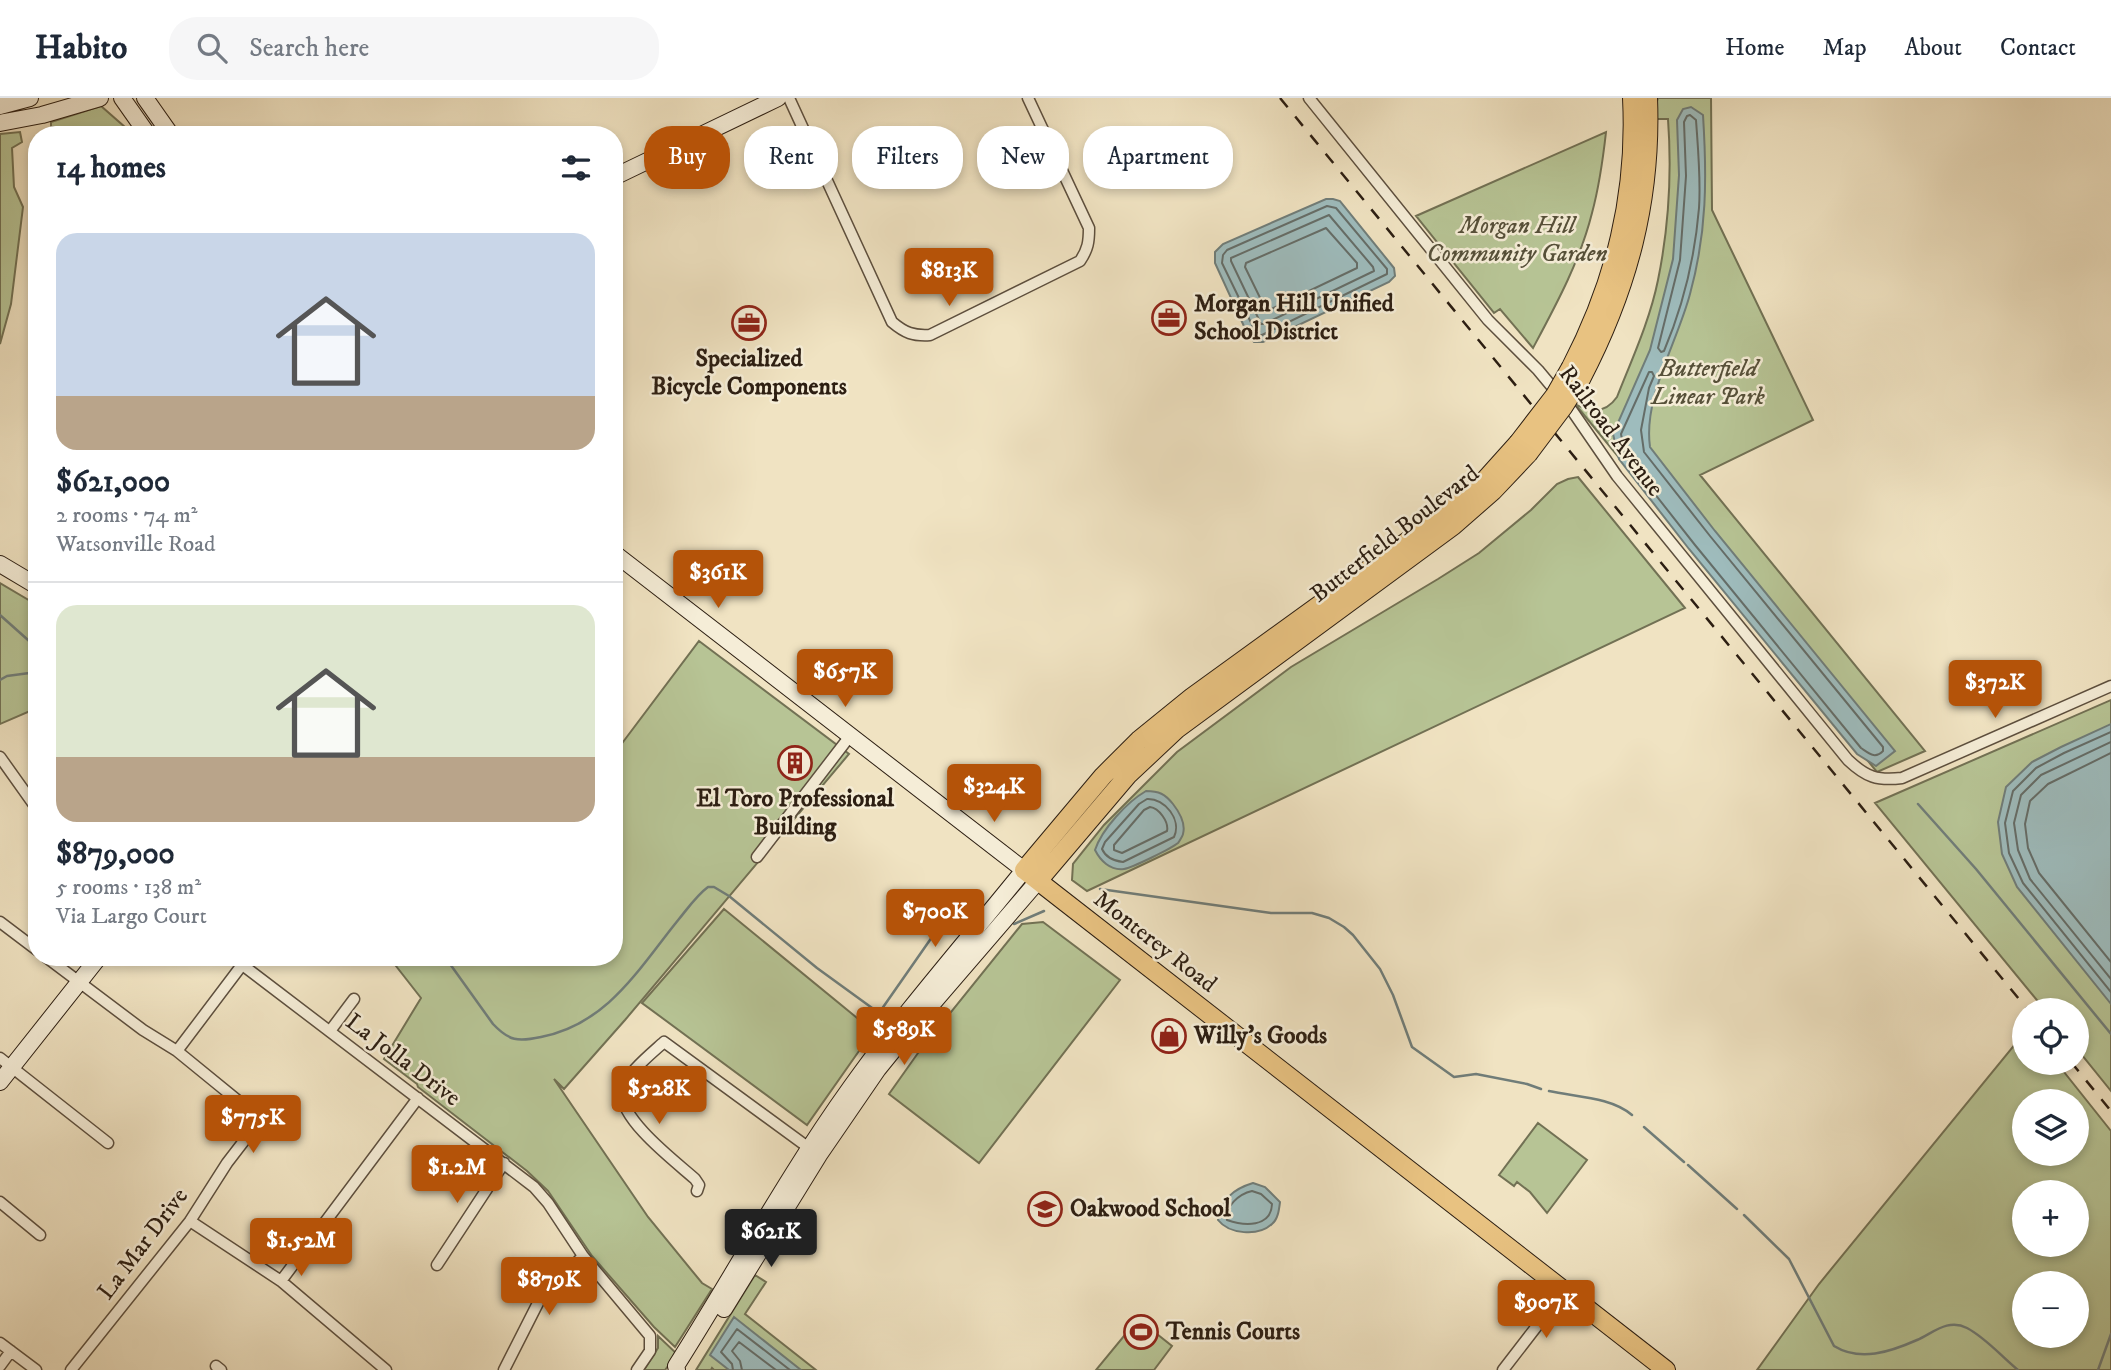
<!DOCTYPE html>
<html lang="en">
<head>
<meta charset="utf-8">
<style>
  :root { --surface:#fff; --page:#f6f6f7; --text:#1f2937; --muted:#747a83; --line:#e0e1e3; --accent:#b45309 }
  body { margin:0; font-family:"IM FELL DW Pica",serif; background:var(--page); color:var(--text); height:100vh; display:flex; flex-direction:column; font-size:26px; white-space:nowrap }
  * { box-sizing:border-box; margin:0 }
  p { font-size:23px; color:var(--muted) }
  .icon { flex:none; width:38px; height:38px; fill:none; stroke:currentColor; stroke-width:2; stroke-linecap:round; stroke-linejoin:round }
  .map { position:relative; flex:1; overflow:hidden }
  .sheet { position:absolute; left:28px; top:28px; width:595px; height:840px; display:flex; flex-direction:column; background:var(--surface); border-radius:28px; box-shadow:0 4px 10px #0003 }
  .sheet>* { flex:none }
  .banner { position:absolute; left:644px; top:28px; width:665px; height:63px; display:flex; gap:14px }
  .tools { position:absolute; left:2012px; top:900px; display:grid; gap:14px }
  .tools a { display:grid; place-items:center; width:77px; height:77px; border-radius:50%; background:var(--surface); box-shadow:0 4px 10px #0003; font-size:35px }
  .price { position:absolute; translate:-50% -60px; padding:0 16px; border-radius:7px; background:var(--accent); color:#fff; font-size:23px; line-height:46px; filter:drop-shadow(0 2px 4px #0008) }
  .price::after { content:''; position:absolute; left:50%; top:42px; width:21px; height:16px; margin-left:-10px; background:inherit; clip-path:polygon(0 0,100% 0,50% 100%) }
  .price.on { background:#222; color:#fff }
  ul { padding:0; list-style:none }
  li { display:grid; align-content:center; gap:14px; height:371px; padding:0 28px }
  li+li { border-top:2px solid var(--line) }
  li span { display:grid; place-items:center; height:217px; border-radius:21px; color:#555 }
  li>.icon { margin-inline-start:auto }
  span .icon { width:126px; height:126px; fill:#fffc; stroke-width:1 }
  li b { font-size:30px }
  h2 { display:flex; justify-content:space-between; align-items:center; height:84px; padding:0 28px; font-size:30px }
  .chip { padding:0 24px; border-radius:28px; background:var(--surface); box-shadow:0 4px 10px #0003; font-size:24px; line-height:63px }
  .chip.on { background:var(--accent); color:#fff }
  header { display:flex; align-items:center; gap:42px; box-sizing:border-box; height:98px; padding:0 35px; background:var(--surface); border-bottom:2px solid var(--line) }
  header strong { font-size:33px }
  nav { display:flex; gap:38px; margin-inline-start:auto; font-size:24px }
  .search { width:490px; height:63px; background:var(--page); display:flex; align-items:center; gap:18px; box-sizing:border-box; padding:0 24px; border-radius:28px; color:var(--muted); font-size:26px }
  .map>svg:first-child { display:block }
</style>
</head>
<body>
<header>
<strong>Habito</strong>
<div class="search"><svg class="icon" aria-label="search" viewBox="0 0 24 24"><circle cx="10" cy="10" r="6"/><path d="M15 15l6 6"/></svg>Search here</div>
<nav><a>Home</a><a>Map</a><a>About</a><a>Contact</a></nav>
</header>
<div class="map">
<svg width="2111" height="1272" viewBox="0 0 2111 1272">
  <rect width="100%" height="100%" fill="#f0e3c2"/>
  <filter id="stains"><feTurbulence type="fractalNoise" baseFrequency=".00286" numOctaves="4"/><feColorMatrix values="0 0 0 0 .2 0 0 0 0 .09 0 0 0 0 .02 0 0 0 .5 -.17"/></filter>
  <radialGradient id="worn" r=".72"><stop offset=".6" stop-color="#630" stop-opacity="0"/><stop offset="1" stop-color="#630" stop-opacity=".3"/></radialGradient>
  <path fill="#b7c495" stroke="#727154" stroke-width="2" fill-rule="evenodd" d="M1658 0H1711L1712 112 1813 322 1700 377 1925 653 1877 674 1575 306C1591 315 1606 315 1617 299 1632 261 1650 222 1658 182 1669 128 1672 76 1668 21H1657L1656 6Z
    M101 8 126 30 108 37H65L64 35 58 37 53 29H51V24Z
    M20 34 22 44 12 50 14 89 23 109 11 206 0 246V36Z
    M1606 34C1603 61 1599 89 1592 115 1580 163 1556 207 1533 250L1500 211 1494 215 1416 118Z
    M1578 379 1685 510 1087 793 1072 782 1073 766 1104 727 1177 654 1291 569 1438 481 1479 455 1531 412 1557 386 1568 381Z
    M0 485 37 507V610L0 626Z
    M699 543 849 656 625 922 564 991 554 981 648 1119 702 1185 712 1191 675 1249 654 1229 592 1158 548 1093 527 1073 418 989 417 986 384 961 421 900 389 859H614V656Z
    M2111 602V993L2077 951V912H2045L1875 705Z
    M724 811 873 933 807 1027 642 905Z
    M1043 824 1120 882 979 1065 889 996 918 955 1022 826Z
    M2025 934V964H2056L2111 1033V1272H1757L1819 1186ZM2025 1003H2077V1055H2025ZM2025 1094H2077V1146H2025ZM2025 1185H2077V1237H2025Z
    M1538 1025 1587 1062 1547 1115 1530 1094 1517 1084 1514 1088 1499 1077Z
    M755 1177 766 1184 745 1216 816 1272H714L712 1270 711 1272H696Z
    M1138 1221 1172 1248 1154 1272H1096Z
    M658 1238 677 1256 665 1272H644L658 1250Z"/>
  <path fill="#9ebcbd" stroke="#707d79" stroke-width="2" d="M1691 9 1703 17C1707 80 1707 134 1690 196 1677 245 1643 300 1650 349L1715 433 1895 653 1876 668 1857 656 1689 451 1619 361 1613 336 1650 252 1673 161 1679 77 1677 22 1683 11Z
    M1326 101H1333L1340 103 1394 170 1395 178 1389 184 1263 244H1254L1248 237 1215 165V154L1223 146Z
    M2111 626V906L2017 789 2002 756 1998 724 2006 689 2032 664 2061 649Z
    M1146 693C1159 693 1165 696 1173 706 1180 715 1186 725 1183 736 1183 737 1179 744 1178 745 1172 750 1132 770 1124 771 1110 773 1100 762 1095 752 1102 731 1127 704 1146 693Z
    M1253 1085 1265 1089 1280 1104C1279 1112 1278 1121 1272 1126 1258 1139 1229 1136 1218 1122 1222 1101 1233 1091 1253 1085Z
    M734 1219 801 1272H729L710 1257Z"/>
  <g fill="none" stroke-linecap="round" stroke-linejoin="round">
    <path stroke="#656d68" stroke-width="2" d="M1690 17 1696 22C1698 51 1701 81 1699 110 1695 158 1683 208 1664 253L1661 254 1658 250 1680 162 1686 78 1684 24 1687 18Z
      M1327 108 1336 110 1387 171V176L1262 237H1257L1222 165 1223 157 1227 152Z
      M1329 117 1373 169 1374 173 1264 226H1261L1231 163V160Z
      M1326 130 1357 165V170L1269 212H1266L1245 169 1246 165Z
      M1649 274H1652L1654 278 1649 290 1641 332 1644 354 1710 438 1883 649V653C1875 661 1870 656 1861 650L1695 447 1625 358 1621 336Z
      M2111 634 2064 655 2036 670 2013 693 2005 725 2009 755 2023 785 2111 894
      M2111 644 2041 677 2021 697 2014 725 2018 752 2030 781 2111 881
      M2111 655 2048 686 2030 703 2025 726 2028 750 2039 775 2111 864
      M1147 701C1165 700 1182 722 1174 739L1123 764C1114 763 1106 760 1102 751L1105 744 1139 706Z
      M1150 709C1159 710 1169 724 1167 733L1122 755 1114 752V747L1144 712Z
      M1252 1093 1261 1096 1272 1106C1271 1130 1244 1128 1227 1122 1225 1108 1239 1096 1252 1093Z
      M733 1272 732 1266 721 1254 737 1231 790 1272
      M742 1272 740 1263 732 1253 739 1244 776 1272"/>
    <path stroke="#707d79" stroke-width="2.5" d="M0 517 37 550
      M0 582 7 578 37 574
      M1918 706 1976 771 2111 936
      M1100 791 1271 815H1312L1329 820 1344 829 1353 837 1380 871 1393 897 1412 949 1454 979 1476 976 1527 986 1541 991
      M1014 826 1044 813
      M445 859 493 926C509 943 518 944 541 939 608 926 639 870 679 821 688 810 697 797 708 789H714L729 798 817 870 879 915 939 829 943 827 957 830
      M1549 993C1576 999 1611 999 1632 1017
      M1644 1029 1684 1064
      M1688 1067 1737 1111
      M1744 1117 1789 1161 1834 1248C1860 1264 1890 1254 1917 1242 1933 1235 1948 1220 1967 1230 1986 1240 2002 1259 2018 1272
      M2098 1272 2111 1236"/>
    <g stroke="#5d4f3e" stroke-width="13">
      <path id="street" d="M789 0 892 224C905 235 913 238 930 237L1080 163C1088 151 1089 144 1089 130L1028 0
        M1309 0 1488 222 1538 272 1573 314 1617 378 1848 662C1866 679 1877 683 1902 680L2111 588
        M0 659 37 711
        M757 759 850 638
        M0 824 37 852
        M46 859 143 932 177 953 258 1019 247 1039 227 1065 190 1123 71 1272
        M232 859 534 1089 548 1105 583 1158 650 1238V1253L637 1272
        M330 933 354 901
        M177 953 248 859
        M0 960 108 1045
        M697 1093 699 1087 695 1081C676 1064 620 1022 622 994 623 978 652 955 664 944L809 1050
        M0 1104 40 1137
        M190 1123 281 1183 386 1272
        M437 1167 504 1065
        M281 1183 418 1000
        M0 1245 36 1272
        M0 1268 11 1253
        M216 1268 221 1272
        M504 1272 539 1203 583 1158
        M1503 1272 1564 1193"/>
    </g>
    <g stroke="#2c1e12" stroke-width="18">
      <path id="secondary" d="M122 0 148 37
        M145 0 171 37
        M0 8 30 0
        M0 25 42 17 100 0
        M614 79 778 0
        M614 455 1024 772C966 844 905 913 851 989 787 1078 735 1175 676 1268L677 1272
        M0 466 37 488
        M0 984 99 859
        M724 1211 819 1057 878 971 908 934 1038 783"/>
    </g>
    <g stroke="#2c1e12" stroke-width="20">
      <path id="primary" d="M1571 269C1615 184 1637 97 1632 0
        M1581 281C1628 191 1652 102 1648 0
        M1518 345 1483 384 1445 416 1192 599 1139 642 1103 678 1024 772 1666 1272
        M1038 783 1128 677 1177 631 1453 428 1493 393 1528 356"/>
    </g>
    <use href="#street" stroke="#f5edd7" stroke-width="10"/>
    <use href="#secondary" stroke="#f5edd7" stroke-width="16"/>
    <use href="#primary" stroke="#e8c281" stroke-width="18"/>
    <path stroke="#2c1e12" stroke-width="2.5" stroke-dasharray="12 12" stroke-linecap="butt" d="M1280 0 2028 912
      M2071 964 2111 1013"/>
    <g stroke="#2c1e12" stroke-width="20" stroke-linecap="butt">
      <path id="primary-bridge" d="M1518 345 1555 297 1571 269
        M1528 356 1564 308 1581 281"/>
    </g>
    <use href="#primary-bridge" stroke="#e8c281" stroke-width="18"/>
  </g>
  <defs>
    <g id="office-ring" transform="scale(1.75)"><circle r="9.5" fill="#f5edd7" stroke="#8f2418" stroke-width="1.5"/><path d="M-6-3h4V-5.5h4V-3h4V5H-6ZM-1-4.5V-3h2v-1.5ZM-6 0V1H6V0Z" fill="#8f2418"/></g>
    <g id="building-ring" transform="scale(1.75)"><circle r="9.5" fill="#f5edd7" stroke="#8f2418" stroke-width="1.5"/><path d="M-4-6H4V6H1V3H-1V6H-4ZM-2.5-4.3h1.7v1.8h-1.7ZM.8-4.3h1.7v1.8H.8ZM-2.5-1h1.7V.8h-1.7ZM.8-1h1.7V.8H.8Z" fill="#8f2418"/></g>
    <g id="shop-ring" transform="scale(1.75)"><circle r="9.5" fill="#f5edd7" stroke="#8f2418" stroke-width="1.5"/><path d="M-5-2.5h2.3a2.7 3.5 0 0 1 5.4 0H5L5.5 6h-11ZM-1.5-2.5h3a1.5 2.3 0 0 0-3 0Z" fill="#8f2418"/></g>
    <g id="school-ring" transform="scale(1.75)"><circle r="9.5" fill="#f5edd7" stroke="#8f2418" stroke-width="1.5"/><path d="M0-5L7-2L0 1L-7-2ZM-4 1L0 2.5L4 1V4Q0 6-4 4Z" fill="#8f2418"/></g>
    <g id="stadium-ring" transform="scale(1.75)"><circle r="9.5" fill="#f5edd7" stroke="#8f2418" stroke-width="1.5"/><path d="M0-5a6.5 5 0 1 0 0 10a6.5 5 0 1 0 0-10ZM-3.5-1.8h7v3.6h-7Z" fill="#8f2418"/></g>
  </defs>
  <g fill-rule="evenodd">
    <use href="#office-ring" x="1169" y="220"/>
    <use href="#office-ring" x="749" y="225"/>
    <use href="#building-ring" x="795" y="665"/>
    <use href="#shop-ring" x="1169" y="938"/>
    <use href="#school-ring" x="1045" y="1111"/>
    <use href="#stadium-ring" x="1141" y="1234"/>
  </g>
  <g text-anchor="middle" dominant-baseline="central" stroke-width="5" stroke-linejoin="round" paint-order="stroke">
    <g font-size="24" font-style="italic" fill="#565039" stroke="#f5edd7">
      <text x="1517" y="128">Morgan Hill<tspan x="1517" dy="28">Community Garden</tspan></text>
      <text x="1708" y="271">Butterfield<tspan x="1708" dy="28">Linear Park</tspan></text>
    </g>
    <g font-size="24" font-weight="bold" fill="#2c1e12" stroke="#f5edd7" text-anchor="start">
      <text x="1194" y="206">Morgan Hill Unified<tspan x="1194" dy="28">School District</tspan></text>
      <text x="749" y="261" text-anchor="middle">Specialized<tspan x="749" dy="28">Bicycle Components</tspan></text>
      <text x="795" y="701" text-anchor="middle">El Toro Professional<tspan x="795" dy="28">Building</tspan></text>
      <text x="1194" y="938">Willy's Goods</text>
      <text x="1070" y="1111">Oakwood School</text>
      <text x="1166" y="1234">Tennis Courts</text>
    </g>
    <g font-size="24" fill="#2c1e12" stroke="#f5edd7">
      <text transform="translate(1611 333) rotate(53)">Railroad Avenue</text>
      <text transform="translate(1395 436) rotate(-38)">Butterfield Boulevard</text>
      <text transform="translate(1155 844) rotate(38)">Monterey Road</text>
      <text transform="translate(403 962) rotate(37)">La Jolla Drive</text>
      <text transform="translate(143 1146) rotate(-53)">La Mar Drive</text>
    </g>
  </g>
  <rect width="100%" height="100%" filter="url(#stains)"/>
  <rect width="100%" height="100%" fill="url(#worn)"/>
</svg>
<div class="tools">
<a><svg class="icon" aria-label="locate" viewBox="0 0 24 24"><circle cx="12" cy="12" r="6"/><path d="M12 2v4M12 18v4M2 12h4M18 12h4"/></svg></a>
<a><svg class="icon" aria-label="layers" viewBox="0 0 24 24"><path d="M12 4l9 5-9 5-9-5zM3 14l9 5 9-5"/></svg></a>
<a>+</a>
<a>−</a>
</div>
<b class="price" style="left:949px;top:210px">$813K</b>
<b class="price" style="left:718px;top:512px">$361K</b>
<b class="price" style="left:845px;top:611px">$657K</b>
<b class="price" style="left:1995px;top:622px">$372K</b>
<b class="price" style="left:994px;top:726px">$324K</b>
<b class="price" style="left:935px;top:851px">$700K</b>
<b class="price" style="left:904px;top:969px">$589K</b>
<b class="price" style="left:659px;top:1028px">$528K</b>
<b class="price" style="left:253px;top:1057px">$775K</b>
<b class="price" style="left:457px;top:1107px">$1.2M</b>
<b class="price on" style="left:771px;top:1171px">$621K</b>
<b class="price" style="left:301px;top:1180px">$1.52M</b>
<b class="price" style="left:549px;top:1219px">$879K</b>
<b class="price" style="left:1546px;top:1242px">$907K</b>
<div class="banner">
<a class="chip on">Buy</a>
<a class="chip">Rent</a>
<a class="chip">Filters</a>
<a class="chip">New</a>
<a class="chip">Apartment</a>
</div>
<section class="sheet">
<h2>14 homes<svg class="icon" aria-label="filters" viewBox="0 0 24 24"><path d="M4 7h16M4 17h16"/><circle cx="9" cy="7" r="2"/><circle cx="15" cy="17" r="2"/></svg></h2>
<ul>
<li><span style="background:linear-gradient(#c9d6e8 75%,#b9a48a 0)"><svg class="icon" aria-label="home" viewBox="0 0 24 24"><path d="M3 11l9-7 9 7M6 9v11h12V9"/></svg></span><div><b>$621,000</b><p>2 rooms · 74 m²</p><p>Watsonville Road</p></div></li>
<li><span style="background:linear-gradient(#dfe7d0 70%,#b9a48a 0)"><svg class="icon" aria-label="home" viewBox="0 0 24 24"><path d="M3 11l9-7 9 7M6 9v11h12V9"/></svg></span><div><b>$879,000</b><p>5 rooms · 138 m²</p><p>Via Largo Court</p></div></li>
</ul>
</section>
</div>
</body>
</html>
